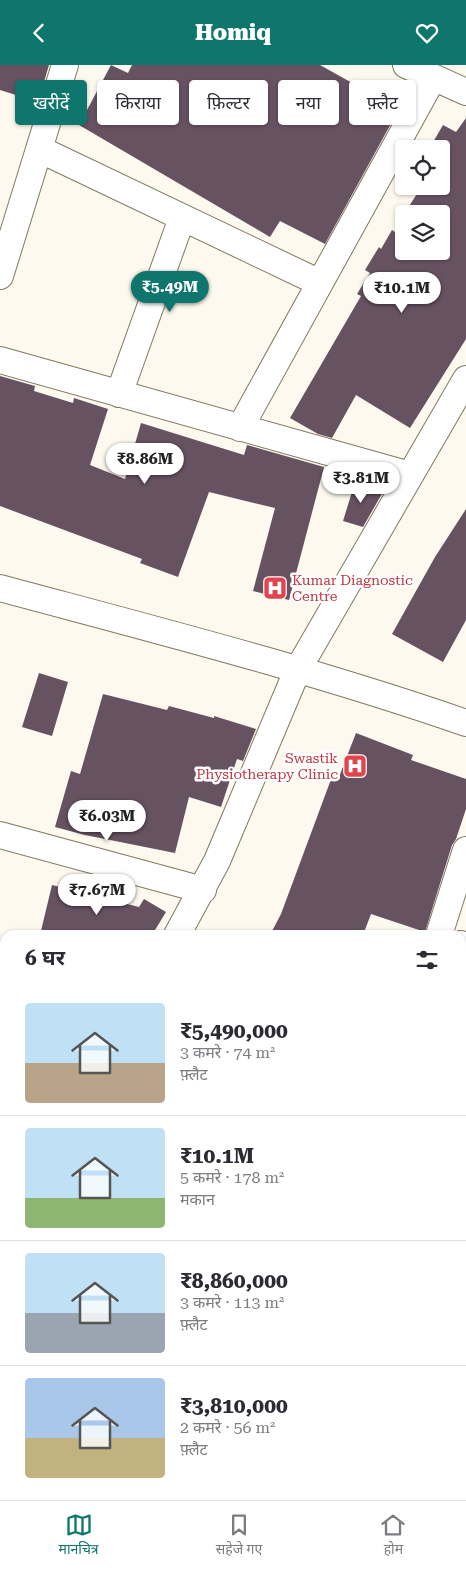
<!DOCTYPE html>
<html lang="hi">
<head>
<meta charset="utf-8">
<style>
  :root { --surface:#fff; --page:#f7f7f7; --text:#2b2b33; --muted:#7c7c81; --line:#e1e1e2; --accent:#0f766e }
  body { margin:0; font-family:"Roboto Serif","Noto Sans Devanagari",serif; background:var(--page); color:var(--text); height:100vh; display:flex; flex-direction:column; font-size:19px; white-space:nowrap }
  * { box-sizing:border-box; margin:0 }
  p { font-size:16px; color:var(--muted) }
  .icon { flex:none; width:28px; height:28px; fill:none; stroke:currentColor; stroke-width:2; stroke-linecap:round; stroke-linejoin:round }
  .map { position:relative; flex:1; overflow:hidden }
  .panel { position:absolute; left:0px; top:865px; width:466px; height:570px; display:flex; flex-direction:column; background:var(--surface); border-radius:15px 15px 0 0; box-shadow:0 1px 4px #0004 }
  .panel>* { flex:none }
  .top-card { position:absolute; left:15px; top:15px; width:436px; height:45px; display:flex; gap:10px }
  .buttons { position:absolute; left:395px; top:75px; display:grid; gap:10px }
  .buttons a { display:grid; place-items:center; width:55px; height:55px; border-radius:5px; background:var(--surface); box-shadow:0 1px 4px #0004; font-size:25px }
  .price { position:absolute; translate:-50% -42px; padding:0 11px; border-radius:18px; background:#fff; color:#222; font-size:16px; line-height:32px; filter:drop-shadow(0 1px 2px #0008) }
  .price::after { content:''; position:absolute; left:50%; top:30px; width:15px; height:11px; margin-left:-8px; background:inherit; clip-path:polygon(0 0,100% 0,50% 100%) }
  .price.selected { background:var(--accent); color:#fff }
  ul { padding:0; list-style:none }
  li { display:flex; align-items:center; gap:15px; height:125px; padding:0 25px }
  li+li { border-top:1px solid var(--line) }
  li span { display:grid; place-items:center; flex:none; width:140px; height:100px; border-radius:5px; color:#555 }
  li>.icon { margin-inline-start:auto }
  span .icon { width:60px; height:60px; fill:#fffc; stroke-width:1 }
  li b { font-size:21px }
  h2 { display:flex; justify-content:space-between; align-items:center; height:60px; padding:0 25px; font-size:21px }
  .pill { padding:0 18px; border-radius:5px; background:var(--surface); box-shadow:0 1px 4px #0004; font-size:18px; line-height:45px }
  .pill.selected { background:var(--accent); color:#fff }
  header { display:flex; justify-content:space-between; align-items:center; height:65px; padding:0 25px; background:var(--accent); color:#fff; font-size:22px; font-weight:800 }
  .tab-bar { display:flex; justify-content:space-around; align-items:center; height:70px; border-top:1px solid var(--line); background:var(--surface); font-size:14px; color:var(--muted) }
  .tab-bar a { display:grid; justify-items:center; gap:2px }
  .tab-bar .selected { color:var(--accent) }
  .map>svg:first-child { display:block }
</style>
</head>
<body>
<header><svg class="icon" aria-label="back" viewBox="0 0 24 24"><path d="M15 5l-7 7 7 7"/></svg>Homiq<svg class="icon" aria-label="heart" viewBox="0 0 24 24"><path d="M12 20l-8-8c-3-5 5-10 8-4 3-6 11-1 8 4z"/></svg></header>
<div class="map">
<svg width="466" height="1435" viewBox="0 0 466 1435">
  <rect width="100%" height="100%" fill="#fdf9ee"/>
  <path fill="#675262" d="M0 0H49L38 37 0 25Z
    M111 0 128 8 132 0H320L399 44 325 179 280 156 270 172 79 60Z
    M466 53V274L410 363 356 330 332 373 318 369 290 353 361 231 357 229 370 208 365 205 379 182 381 184 392 165 404 173V186H441V149H404L422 121H441V91L446 84H429L443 60 456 67Z
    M0 311 35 321 34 326 73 338 74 333 108 344 90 400 125 414 141 358 244 390 247 380 324 402 289 535 253 526 275 443 209 427 178 512 140 498 142 494 0 441Z
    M355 417 383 427 363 462 343 456Z
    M466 444V555L443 597 392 569 435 492Z
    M39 608 68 617 52 671 22 662Z
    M103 629 167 645 169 641 214 653V651L256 664 243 696 237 694 221 742 189 732 175 788 85 770 55 762 71 706 80 709Z
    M356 668 413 690 411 695 466 714V744L456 774 452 780 425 867 371 849 363 870H270L281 849 333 709 339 712Z
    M52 820 139 842 144 834 166 847 152 870H40Z"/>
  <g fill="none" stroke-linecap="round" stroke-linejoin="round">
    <g stroke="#827860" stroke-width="28">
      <path id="minor" d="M406 0 466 27
        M39 84 320 218
        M0 211 65 0
        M0 295 410 410
        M119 329 182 153
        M240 363 433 13
        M0 523C156 565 313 605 466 658
        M0 770 203 825
        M177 870 217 796 297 606 466 314
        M439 870 466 785
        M461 879 466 881
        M0 956 5 959
        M461 1077 466 1079
        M0 1142 5 1134
        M0 1398 5 1401
        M461 1425 466 1428
        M50 1430 57 1435"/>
    </g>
    <use href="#minor" stroke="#fff" stroke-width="26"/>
  </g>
  <defs>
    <g id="hospital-square" transform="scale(1.25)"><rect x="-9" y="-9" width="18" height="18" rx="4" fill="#e0444e" stroke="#fff"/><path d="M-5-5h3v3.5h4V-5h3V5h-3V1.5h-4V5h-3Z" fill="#fff"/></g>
  </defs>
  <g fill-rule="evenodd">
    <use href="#hospital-square" x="275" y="523"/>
    <use href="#hospital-square" x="355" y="701"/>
  </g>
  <g text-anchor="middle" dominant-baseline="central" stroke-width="5" stroke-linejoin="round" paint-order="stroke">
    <g font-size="14" fill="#be3a42" stroke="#fff" text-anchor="start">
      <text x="292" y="515">Kumar Diagnostic<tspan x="292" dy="16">Centre</tspan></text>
      <text x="338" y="693" text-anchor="end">Swastik<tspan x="338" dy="16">Physiotherapy Clinic</tspan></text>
    </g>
  </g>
</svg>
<div class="buttons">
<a><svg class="icon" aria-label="locate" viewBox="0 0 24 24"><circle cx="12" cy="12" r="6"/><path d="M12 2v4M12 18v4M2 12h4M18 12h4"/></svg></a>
<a><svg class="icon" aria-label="layers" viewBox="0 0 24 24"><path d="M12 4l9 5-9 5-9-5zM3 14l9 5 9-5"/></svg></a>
</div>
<b class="price selected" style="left:170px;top:248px">₹5.49M</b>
<b class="price" style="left:402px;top:249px">₹10.1M</b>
<b class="price" style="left:145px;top:420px">₹8.86M</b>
<b class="price" style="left:361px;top:439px">₹3.81M</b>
<b class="price" style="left:107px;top:777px">₹6.03M</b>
<b class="price" style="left:97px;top:851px">₹7.67M</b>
<div class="top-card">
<a class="pill selected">खरीदें</a>
<a class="pill">किराया</a>
<a class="pill">फ़िल्टर</a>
<a class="pill">नया</a>
<a class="pill">फ़्लैट</a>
</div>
<section class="panel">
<h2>6 घर<svg class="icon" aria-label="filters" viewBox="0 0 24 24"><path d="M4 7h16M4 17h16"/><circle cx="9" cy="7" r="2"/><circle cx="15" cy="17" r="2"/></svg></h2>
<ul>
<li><span style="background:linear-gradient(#bfe0f5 60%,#b9a48a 0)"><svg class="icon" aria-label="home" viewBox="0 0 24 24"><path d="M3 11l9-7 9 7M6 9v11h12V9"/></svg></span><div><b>₹5,490,000</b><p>3 कमरे · 74 m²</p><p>फ़्लैट</p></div></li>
<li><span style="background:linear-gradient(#bfe0f5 70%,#8fb573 0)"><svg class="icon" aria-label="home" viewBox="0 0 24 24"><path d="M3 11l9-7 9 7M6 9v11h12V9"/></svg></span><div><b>₹10.1M</b><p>5 कमरे · 178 m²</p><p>मकान</p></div></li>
<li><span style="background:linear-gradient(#bfe0f5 60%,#9aa5b1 0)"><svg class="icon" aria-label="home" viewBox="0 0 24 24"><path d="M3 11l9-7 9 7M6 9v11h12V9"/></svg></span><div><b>₹8,860,000</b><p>3 कमरे · 113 m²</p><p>फ़्लैट</p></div></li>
<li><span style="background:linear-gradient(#a9c7e8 60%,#c2b280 0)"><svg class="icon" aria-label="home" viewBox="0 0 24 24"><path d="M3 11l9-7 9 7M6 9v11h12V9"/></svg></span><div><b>₹3,810,000</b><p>2 कमरे · 56 m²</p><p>फ़्लैट</p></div></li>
</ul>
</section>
</div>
<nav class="tab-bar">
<a class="selected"><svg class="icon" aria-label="map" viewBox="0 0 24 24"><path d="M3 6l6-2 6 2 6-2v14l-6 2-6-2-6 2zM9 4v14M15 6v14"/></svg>मानचित्र</a>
<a><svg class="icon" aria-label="saved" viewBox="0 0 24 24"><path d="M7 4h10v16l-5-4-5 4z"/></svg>सहेजे गए</a>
<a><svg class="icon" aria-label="home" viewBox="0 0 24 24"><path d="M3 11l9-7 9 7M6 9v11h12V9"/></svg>होम</a>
</nav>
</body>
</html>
